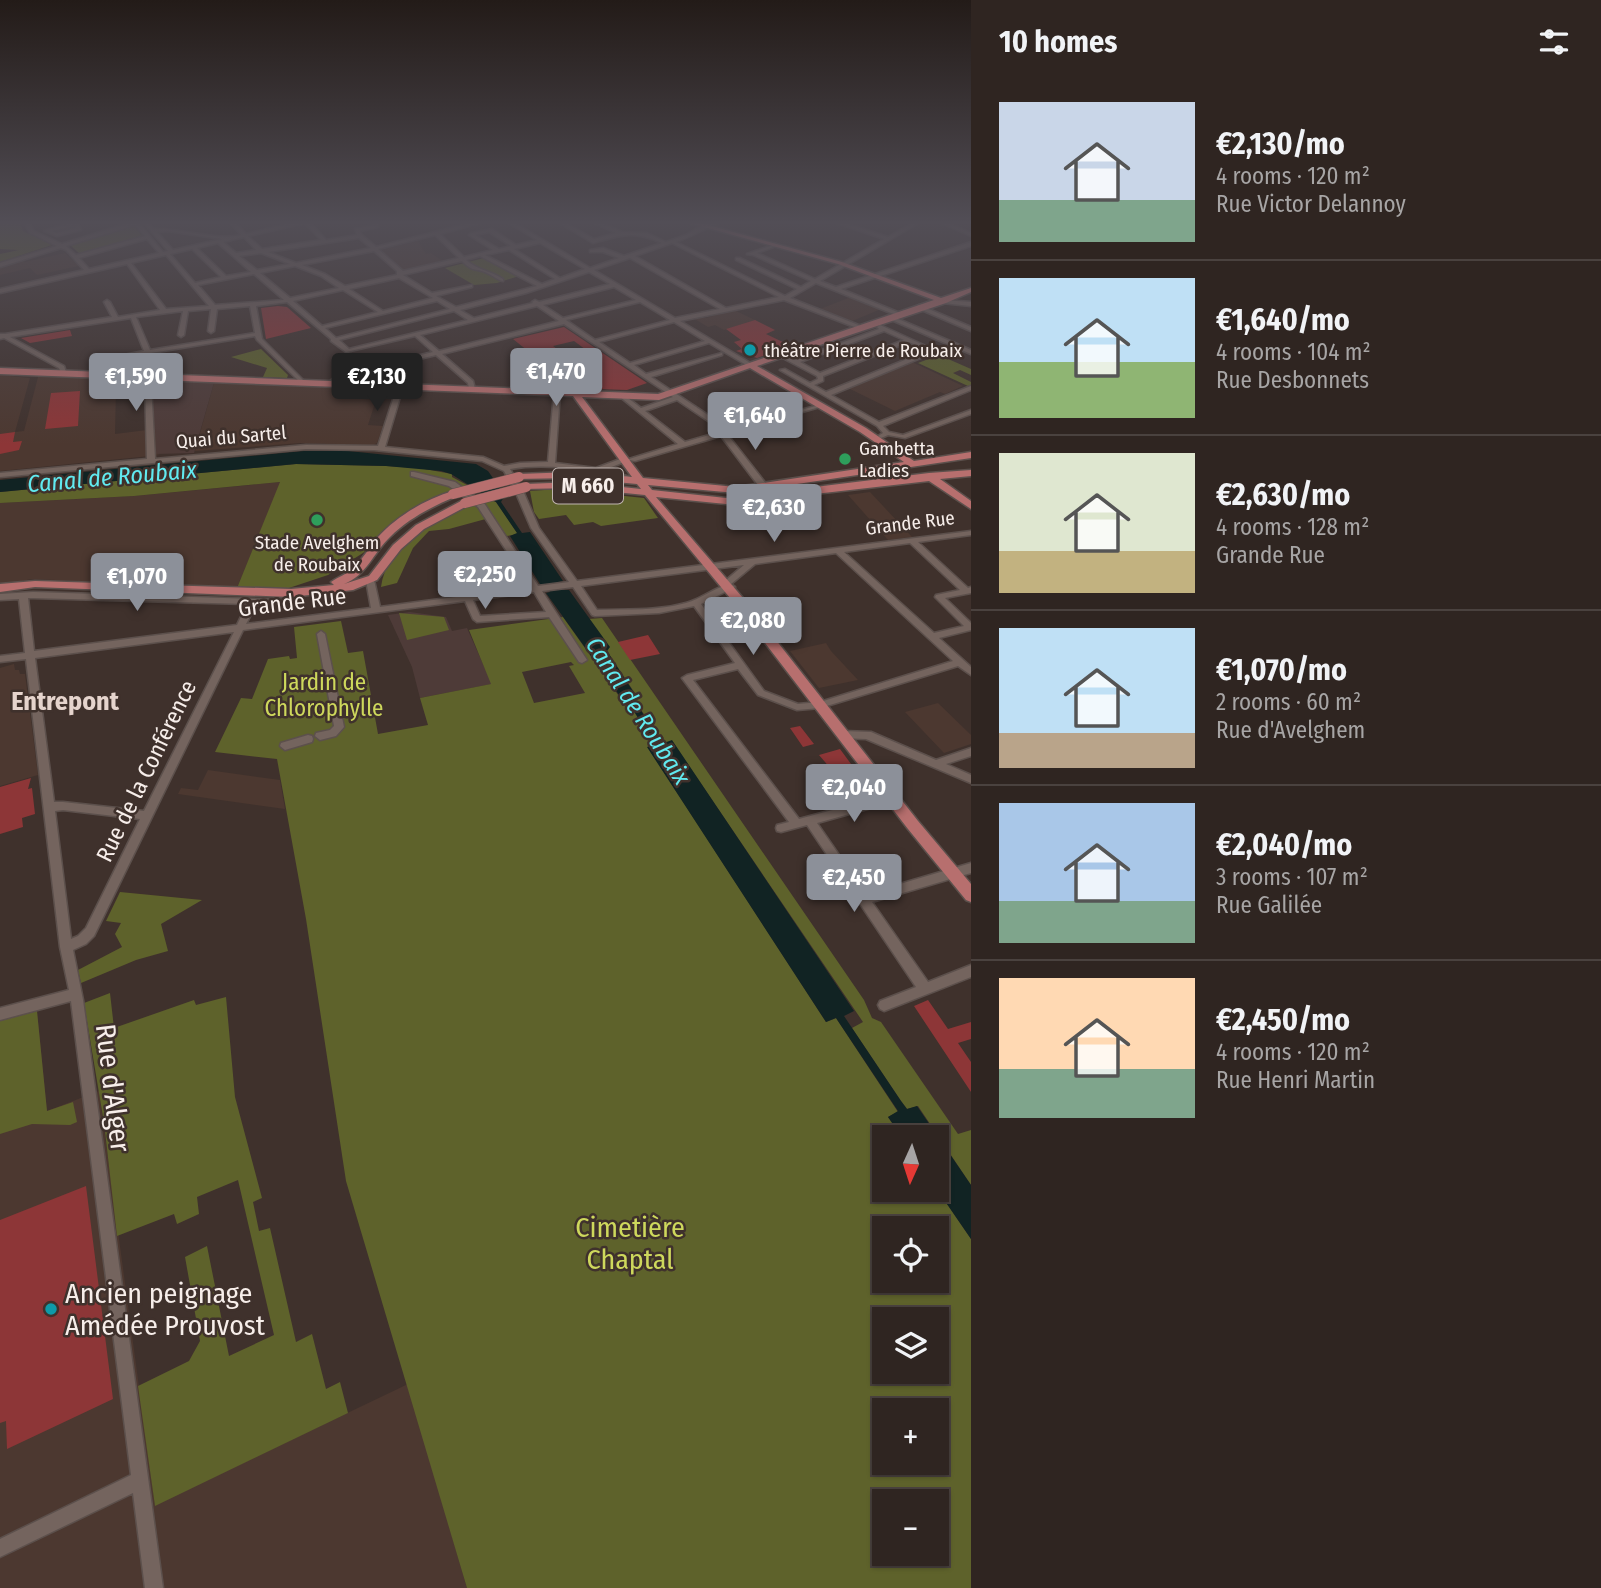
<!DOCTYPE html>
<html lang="en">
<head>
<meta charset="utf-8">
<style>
  :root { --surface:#2f2521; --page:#3b312e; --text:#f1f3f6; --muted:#a7a5a5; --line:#4a423f; --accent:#8c9099 }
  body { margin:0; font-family:"Fira Sans Condensed",sans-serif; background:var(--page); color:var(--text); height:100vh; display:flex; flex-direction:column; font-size:26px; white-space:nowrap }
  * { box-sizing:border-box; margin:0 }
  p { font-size:23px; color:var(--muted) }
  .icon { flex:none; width:38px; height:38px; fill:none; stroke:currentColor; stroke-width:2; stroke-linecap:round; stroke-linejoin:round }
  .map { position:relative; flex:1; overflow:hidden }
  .details { display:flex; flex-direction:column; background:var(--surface); width:630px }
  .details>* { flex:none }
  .needle { width:46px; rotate:183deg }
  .buttons { position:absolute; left:872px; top:1125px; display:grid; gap:14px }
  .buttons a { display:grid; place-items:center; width:77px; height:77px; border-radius:0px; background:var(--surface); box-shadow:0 2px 5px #0004,0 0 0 2px var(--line); font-size:35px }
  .price { position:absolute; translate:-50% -60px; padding:0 16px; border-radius:7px; background:var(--accent); color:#fff; font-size:23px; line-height:46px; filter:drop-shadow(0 2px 4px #0008) }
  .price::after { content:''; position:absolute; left:50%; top:42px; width:21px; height:16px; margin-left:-10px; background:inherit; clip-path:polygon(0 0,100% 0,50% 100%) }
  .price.current { background:#222; color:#fff }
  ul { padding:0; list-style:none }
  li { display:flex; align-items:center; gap:21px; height:175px; padding:0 28px }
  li+li { border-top:2px solid var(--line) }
  li span { display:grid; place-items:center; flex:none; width:196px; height:140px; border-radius:0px; color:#555 }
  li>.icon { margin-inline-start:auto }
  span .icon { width:84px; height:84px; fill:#fffc; stroke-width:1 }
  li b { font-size:30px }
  h2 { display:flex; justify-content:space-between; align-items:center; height:84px; padding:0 28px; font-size:30px }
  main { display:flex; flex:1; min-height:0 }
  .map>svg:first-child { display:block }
</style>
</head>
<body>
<main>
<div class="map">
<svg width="971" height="1588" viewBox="0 0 971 1588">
  <rect width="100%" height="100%" fill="#3f312c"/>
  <path fill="#4e3b38" d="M157 380 214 383 194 453 156 454 152 382Z
    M410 612 446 617 452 631 467 628 492 684 420 698 412 667 388 615Z"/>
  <path fill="#4c3830" d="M418 241 426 254 431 253 444 262 405 271 380 250Z
    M65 253 79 266 37 275 30 268 0 275V267L23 259 25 262Z
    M851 297 881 309 850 322 820 309Z
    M734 310 755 320 724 330 715 325 708 327 693 318H706Z
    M912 362 963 386 945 394 940 392 895 411 848 388Z
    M41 374 100 377 92 390 116 389 115 434 155 429 156 454 160 455 0 471V375L30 378 15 432 24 431 38 377Z
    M214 383 365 389 362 399 376 400 368 425 383 426 377 443 373 445 301 443 195 451Z
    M281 482 237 588 32 579 0 585V503L134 496Z
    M870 492 912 537 888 540 848 495Z
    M826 643 831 651 858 680 819 688 790 651Z
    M14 664 15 670H19L20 674H25L38 775 0 786V668Z
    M938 703 971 735V744L944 753 905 712Z
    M208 770 280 780 285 809 178 794 181 788 198 790Z
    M37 1011 47 1111 99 1091 155 1505 408 1384 467 1588H0V1020Z"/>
  <path fill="#5e622b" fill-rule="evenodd" d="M0 222H20L23 231 52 245 0 262V254L19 250 0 249Z
    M133 225 143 237 80 254 69 244Z
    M484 258 519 276 497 283 474 285 445 268Z
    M261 349 288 375 287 378 263 377 267 368 231 357Z
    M939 355 971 369V375L960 370 953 373 971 382V385L968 386 918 363Z
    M296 464 386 466 419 468 452 474V477L467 485 440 495 401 517 363 553 328 575 286 589 237 588 280 482 134 496 0 503V492Z
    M558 489 644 498 658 518 601 526 593 522 574 525 566 515 539 519 534 512 530 491Z
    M487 499 496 502 518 534 507 536 493 517 449 529 429 531 413 548 397 583 381 587C388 537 447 514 487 499Z
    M399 613 444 617 449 630 407 640Z
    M563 617 621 699 628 702 655 745 648 748 826 1022 836 1018 898 1112 888 1117 902 1137 884 1138V1190H936V1188L971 1239V1588H467L346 1181 306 919 277 759 215 752 241 698 252 699 268 659 289 656 290 659 297 658 294 627 341 621 348 653 363 651 378 734 428 725 420 698 491 684 469 630ZM571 662 574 665 569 666 585 693 534 703 522 672ZM884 1228H936V1281H884ZM884 1320H936V1372H884ZM884 1410H936V1463H884ZM884 1502H936V1554H884Z
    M602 618 864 1000 872 1018 881 1022 958 1134 971 1130V1185L918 1106 907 1109 901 1101 852 1028 863 1022 672 741 664 743 632 697 636 695 607 651 609 647 589 619Z
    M120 892 202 900 161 924 168 951 136 960 81 983 78 970 122 947 115 934 121 923 106 921Z
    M110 993 114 1028 194 1000 196 1005 226 997 235 1097 262 1198 253 1202 259 1231 270 1228 296 1342 312 1334 326 1389 340 1382 348 1413 155 1506 138 1386 189 1361 200 1341 185 1257 207 1246 229 1356 274 1335 238 1180 197 1197 199 1214 177 1224 174 1214 117 1236 104 1123 84 1003Z
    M37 1011 47 1111 73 1102 77 1122 70 1125 32 1124 0 1134V1021Z"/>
  <path fill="#112323" d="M304 451H348L476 464 488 471 505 495 501 502 522 533 530 532 563 581 558 582 562 590H569L610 647 607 651 636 696 632 697 659 738 664 743 672 740 854 1011 844 1016 901 1101 907 1109 917 1106 971 1185V1239L936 1188V1138L902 1137 888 1117 898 1111 836 1018 826 1022 647 747 655 744 628 702 622 699 546 593 550 592 545 584H540L510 536 517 533 496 502 451 474 441 471 386 466 296 464 0 492V480Z"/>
  <path fill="#8d3637" d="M278 306 287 307 311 328 266 339 261 308Z
    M755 320 775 330 766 334 789 345 786 346 788 347 757 358 736 351 742 349 734 342 741 340 726 329Z
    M564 327 647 383 627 390 538 387 539 374 571 366 568 362 593 355 574 341 553 346 562 353 538 359 513 339Z
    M70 330 72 336 30 343 21 338Z
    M80 391 78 426 45 429 51 393Z
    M15 432 13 442 22 441 19 450 0 454V434Z
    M648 635 660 654 630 660 618 642Z
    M800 726 814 744 803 747 790 728Z
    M840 749 851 764 856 771 837 776 819 755Z
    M31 778 28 789 32 788 35 814 22 818 23 827 0 834V787Z
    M928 1000 948 1029 971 1022V1039L958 1043 971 1062V1092L914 1006Z
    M86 1186 113 1399 7 1449 6 1421 0 1423V1220Z"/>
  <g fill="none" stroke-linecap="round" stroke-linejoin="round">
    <g stroke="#5c504c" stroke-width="3">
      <path id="minor" d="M24 222H29L34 231 62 244 132 222H138L163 252 168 251 143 222H148L154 229C183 228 214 241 241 235L230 222H235L246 234 295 222H310L326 240 357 235 355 229 374 225V222H378V227L360 231 362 235 376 247 474 222H483L440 234 464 257 493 250 469 235 471 233 492 229 516 245 537 240 507 222H513L590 268 619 258 603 252H590V250L603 248 624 256 662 243C633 230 622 235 593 243L558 222H564L594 239 616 233 592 222H599L622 232 647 233 666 242 686 235 704 224 722 222C705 228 693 236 676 242L785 296 797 289 736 260V258H740L801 287 811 281 753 255 747 254 776 244V246L757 253 815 279 884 239 834 222H842L888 237 914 222H920L820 281 836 287 971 242V246L841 289 900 313V315H896L816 283 790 298 861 326V328H857L784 300 680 321 752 364V366H748L709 343 634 365 646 374 722 353V355L651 377 729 429 823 404V406L727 434 767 485V489H761L721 436 635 461 629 460 604 470 638 479 639 481 635 483C594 471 553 462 510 469L524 493 539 528 577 581 971 531V535L918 542 968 588 971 587V593L945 598 971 623V630L939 638 971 667V675L958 666 820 708 797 710 758 695 738 669 693 680 799 819 892 794 896 795 897 798 896 801 817 823 866 894 971 863V873L872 902 928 982 971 965V977L884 1011 880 1009 878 1005 880 1001 916 987 807 825 781 832 777 831 776 828 777 825 789 822 682 678 687 675 735 663 694 606 659 613 595 616 592 615 573 587 542 591 587 660 582 663 579 662 549 617 477 622 473 619 465 601 243 630 94 936 86 944 73 950 83 1000 163 1588H145L133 1493 0 1557V1539L131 1475 71 1001 0 1020V1008L69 990 60 947 26 659 0 662V656L25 653 19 599 0 600V594L33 592 287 600 291 603 287 606 256 605 246 624 371 608 366 580 370 577 374 580 380 607 530 587 478 507 449 486 411 476V472H414L455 482 484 503 538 586 569 582 531 528 516 493 504 471 482 461 374 450 306 449 0 477V473L147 459 145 383 149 376 151 375 154 377 151 383 155 459 306 445 378 446 397 387 400 385 403 387 385 447 483 457 504 466 520 463 548 462 554 393 557 391 560 393 555 463 596 468 623 458 629 459 678 444 619 396 624 395 641 408 673 397 564 324 442 354 473 381 475 389 472 391 469 389 468 383 436 355 340 378 332 385H328V383L336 376 433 352 415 336 346 352 331 341V339L287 302 256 306 262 339 306 383 303 385 257 340 255 336 151 353C152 361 153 373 145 378L142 376 145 369V354L122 358 119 356 144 351 131 318 10 337 64 366 66 372 61 373 59 368 4 338 0 339V334H5L112 317 104 302 107 300 110 302 118 317 160 310 127 264 0 293V289L84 270 66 250 61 248 0 267V263L57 246 30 233ZM305 223 321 240 262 249 248 236ZM135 225 145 236 76 255 66 246ZM168 231 222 239 173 250 157 232ZM489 232 511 246 499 249 475 235ZM435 235 459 258 403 271 378 249ZM244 237 256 250 236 253 223 242ZM359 238 371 248 296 263 268 252ZM147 239 159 253 89 269 79 258ZM218 243 251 272 226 276 197 248ZM540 243 585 269 560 278 514 249ZM672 243 779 297 726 308 635 256ZM192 249 221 277 195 283 170 254ZM509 250 555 279 542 284 485 255ZM374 251 397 271V275L345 286 325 274 302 265ZM261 253 290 264 257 270 239 256ZM166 255 209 306 166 309 131 263ZM480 256 537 286 456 307 436 296 472 287V285L432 293 403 275 462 261C474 273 474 267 487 273 494 276 497 280 503 281V279C491 271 477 270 466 260ZM630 258 720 309 675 318 594 270ZM295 266 321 276 339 288 290 298 260 273ZM589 272 610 284 539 302 535 300 532 302 533 303 474 318 460 310 526 293ZM254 274 284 300 215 305 198 285ZM399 278 433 298 383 311 349 289ZM614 287 636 300 563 318 543 305ZM343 290 378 312 322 326 293 301ZM437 301 450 309 336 338 325 328ZM640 302 670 320 595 340 566 320ZM250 306 255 333 150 350 136 317 183 311 178 335 181 337 184 335 188 311 211 309 208 331 211 333 214 331 217 309ZM537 306 559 321 439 351 420 335ZM454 311 468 320 349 349 339 340ZM674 322 705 341 630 363 599 342ZM677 400 723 431 685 442 645 411ZM910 543 960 590 936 595 935 597 964 626 934 633 844 552ZM836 553 953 661 820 702 798 704 764 691 701 604 735 587 731 584 755 564ZM744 565 725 581 724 583 727 585C712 589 701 599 686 603 658 611 627 609 597 610L581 586ZM534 592 546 612 480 616 473 600ZM28 598H33L247 604 237 625 34 651ZM234 632 144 811 63 802H54L35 658ZM63 810 140 819 86 928 78 936 71 939 55 811Z
        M73 222H78L81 230 57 236 44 231ZM75 226 76 228 57 233 51 231Z
        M939 222H946L971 233V236Z
        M944 300 971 302V306L942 303 941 302Z
        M919 305 971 327V331L917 308 916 307Z
        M887 316H891L971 350V354L957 348 939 356 930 354 831 395 879 422 971 386V390L883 426 889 432 903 435 971 410V414L905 438 888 435 881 438 878 436 883 433 877 426 780 370 785 369 810 383 818 379 817 376 777 355V353H781L795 360 879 329 877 327 880 325 928 347 923 348 909 342 823 376V381L814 385 826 392 927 351 938 352 952 346 887 318ZM884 331 904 340 820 373 800 362Z
        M321 631 325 634 344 727 336 736 320 740 315 736 316 733 330 730 334 726 317 634Z
        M843 731 871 732 936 760 971 748V756L946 764 971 775V783L866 739 839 738 838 735Z
        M308 735 312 736 313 739 312 742 285 750 280 746 281 743Z"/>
    </g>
    <g stroke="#5c504c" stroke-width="3">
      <path id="major" d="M686 222H697L842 262 941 298 971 288V292L946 303 757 366 866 428 914 461 971 452V458L736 493 648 485 652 490 726 498 929 473 971 470V476L940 479 971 501V509L929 481 726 504 656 497 743 598 918 821 971 884V902L966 900 908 829 735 604 645 495 575 488 522 489 521 487 526 484 575 482 641 489 637 484 573 478 516 479 514 477 519 474 573 472 632 477 573 396 0 374V368L658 394 934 300 838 264ZM750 368 860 432 904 462 736 487 643 478 582 397 659 400Z
        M453 491 458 494 457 496C433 506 409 518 390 537 374 552 366 576 344 584L369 576 393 545 416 525 461 501H469V505L424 529 401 549 377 580 353 590 291 597 35 587 0 592V584L35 581 291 589 334 585 331 582C338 577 347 574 354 568 363 558 370 547 378 537 397 516 426 499 453 491Z"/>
    </g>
    <use href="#minor" fill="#74645e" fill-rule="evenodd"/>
    <use href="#major" fill="#b76f6e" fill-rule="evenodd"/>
    <g stroke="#5c504c" stroke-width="11" stroke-linecap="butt">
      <path id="major-bridge" d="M453 494 519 477
        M465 503 526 487"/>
    </g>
    <use href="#major-bridge" stroke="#b76f6e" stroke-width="10"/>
  </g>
  <linearGradient id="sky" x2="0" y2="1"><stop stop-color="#231b18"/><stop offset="0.5" stop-color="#524e56"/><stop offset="1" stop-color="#524e56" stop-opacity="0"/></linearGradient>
  <rect width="971" height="445" fill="url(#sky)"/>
  <g fill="#0f9aa8" stroke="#3f312c" stroke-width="2.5">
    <circle cx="750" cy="350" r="7"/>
    <circle cx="51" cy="1309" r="7"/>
  </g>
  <g fill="#2e9e5b" stroke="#3f312c" stroke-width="2.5">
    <circle cx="845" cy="459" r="7"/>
    <circle cx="317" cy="520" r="7"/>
  </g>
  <g text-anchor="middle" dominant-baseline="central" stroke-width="5" stroke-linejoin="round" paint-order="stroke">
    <g font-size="19" fill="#f7eeea" stroke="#3f312c" text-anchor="start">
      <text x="764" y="350">théâtre Pierre de Roubaix</text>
      <text x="859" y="448">Gambetta<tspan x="859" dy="22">Ladies</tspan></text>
      <text x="317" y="542" text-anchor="middle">Stade Avelghem<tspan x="317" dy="22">de Roubaix</tspan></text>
    </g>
    <g font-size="19" fill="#f7eeea" stroke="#3f312c">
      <text transform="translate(231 437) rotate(-5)">Quai du Sartel</text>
      <text transform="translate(910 523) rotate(-7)">Grande Rue</text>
    </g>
    <rect fill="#3f312c" stroke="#c0b5b1" stroke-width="2" x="553" y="468.5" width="70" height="35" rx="5"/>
    <g font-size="21" font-weight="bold" fill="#f7eeea">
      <text x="588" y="486">M 660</text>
    </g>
    <g font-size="23" fill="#f7eeea" stroke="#3f312c">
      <text transform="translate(292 602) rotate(-7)">Grande Rue</text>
      <text transform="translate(146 771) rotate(-64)">Rue de la Conférence</text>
    </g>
    <g font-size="23" fill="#ced85c" stroke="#3f312c">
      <text x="324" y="682">Jardin de<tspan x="324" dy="26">Chlorophylle</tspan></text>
    </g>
    <g font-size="24" font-style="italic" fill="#61eaf0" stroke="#3f312c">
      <text transform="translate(112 477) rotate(-5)">Canal de Roubaix</text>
      <text transform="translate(638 711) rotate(57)">Canal de Roubaix</text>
    </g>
    <g font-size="26" font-weight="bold" fill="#e5d4cd" stroke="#3f312c">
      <text x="65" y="701">Entrepont</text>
    </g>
    <g font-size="28" fill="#f7eeea" stroke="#3f312c">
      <text transform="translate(113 1088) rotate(83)">Rue d'Alger</text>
    </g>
    <g font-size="28" fill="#ced85c" stroke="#3f312c">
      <text x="630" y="1227">Cimetière<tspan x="630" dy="32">Chaptal</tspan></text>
    </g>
    <g font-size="28" fill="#f7eeea" stroke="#3f312c" text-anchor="start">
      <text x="65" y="1293">Ancien peignage<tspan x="65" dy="32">Amédée Prouvost</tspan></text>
    </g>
  </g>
</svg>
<div class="buttons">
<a><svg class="needle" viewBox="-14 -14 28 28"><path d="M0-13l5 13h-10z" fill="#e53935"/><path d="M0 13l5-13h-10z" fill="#a7a5a5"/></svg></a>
<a><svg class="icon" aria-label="locate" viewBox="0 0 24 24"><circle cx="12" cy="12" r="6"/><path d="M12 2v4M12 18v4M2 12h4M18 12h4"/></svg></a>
<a><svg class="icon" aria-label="layers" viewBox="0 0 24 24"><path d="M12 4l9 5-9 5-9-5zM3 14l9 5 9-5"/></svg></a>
<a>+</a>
<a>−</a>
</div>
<b class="price" style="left:556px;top:408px">€1,470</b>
<b class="price" style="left:136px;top:413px">€1,590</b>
<b class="price current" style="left:377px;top:413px">€2,130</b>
<b class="price" style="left:755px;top:452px">€1,640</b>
<b class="price" style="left:774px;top:544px">€2,630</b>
<b class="price" style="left:485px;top:611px">€2,250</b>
<b class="price" style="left:137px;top:613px">€1,070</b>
<b class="price" style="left:753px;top:657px">€2,080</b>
<b class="price" style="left:854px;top:824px">€2,040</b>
<b class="price" style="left:854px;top:914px">€2,450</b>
</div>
<section class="details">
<h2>10 homes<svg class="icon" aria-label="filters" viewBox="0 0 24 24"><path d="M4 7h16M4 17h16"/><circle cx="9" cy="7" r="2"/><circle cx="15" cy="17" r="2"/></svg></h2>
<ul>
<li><span style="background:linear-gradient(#c9d6e8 70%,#7fa58c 0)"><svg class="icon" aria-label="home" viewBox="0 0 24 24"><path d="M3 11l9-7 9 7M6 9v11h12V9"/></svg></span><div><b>€2,130/mo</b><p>4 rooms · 120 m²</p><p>Rue Victor Delannoy</p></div></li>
<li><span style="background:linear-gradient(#bfe0f5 60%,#8fb573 0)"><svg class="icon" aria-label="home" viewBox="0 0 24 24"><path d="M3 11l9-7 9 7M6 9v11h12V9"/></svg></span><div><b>€1,640/mo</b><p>4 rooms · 104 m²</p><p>Rue Desbonnets</p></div></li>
<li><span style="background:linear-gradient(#dfe7d0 70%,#c2b280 0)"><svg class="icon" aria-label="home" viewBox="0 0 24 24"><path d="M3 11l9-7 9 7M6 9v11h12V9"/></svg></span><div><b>€2,630/mo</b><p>4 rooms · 128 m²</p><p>Grande Rue</p></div></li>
<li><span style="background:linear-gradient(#bfe0f5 75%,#b9a48a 0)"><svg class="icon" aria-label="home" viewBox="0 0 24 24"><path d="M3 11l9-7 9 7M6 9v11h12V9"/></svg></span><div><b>€1,070/mo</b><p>2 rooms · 60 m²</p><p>Rue d'Avelghem</p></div></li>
<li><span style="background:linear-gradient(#a9c7e8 70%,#7fa58c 0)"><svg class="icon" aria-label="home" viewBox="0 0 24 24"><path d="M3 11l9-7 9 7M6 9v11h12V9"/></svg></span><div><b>€2,040/mo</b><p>3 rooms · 107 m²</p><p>Rue Galilée</p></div></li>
<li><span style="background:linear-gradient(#ffd9b3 65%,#7fa58c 0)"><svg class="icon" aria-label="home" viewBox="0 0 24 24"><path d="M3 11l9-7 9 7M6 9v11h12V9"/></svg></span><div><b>€2,450/mo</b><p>4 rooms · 120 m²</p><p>Rue Henri Martin</p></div></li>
</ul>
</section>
</main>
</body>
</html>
